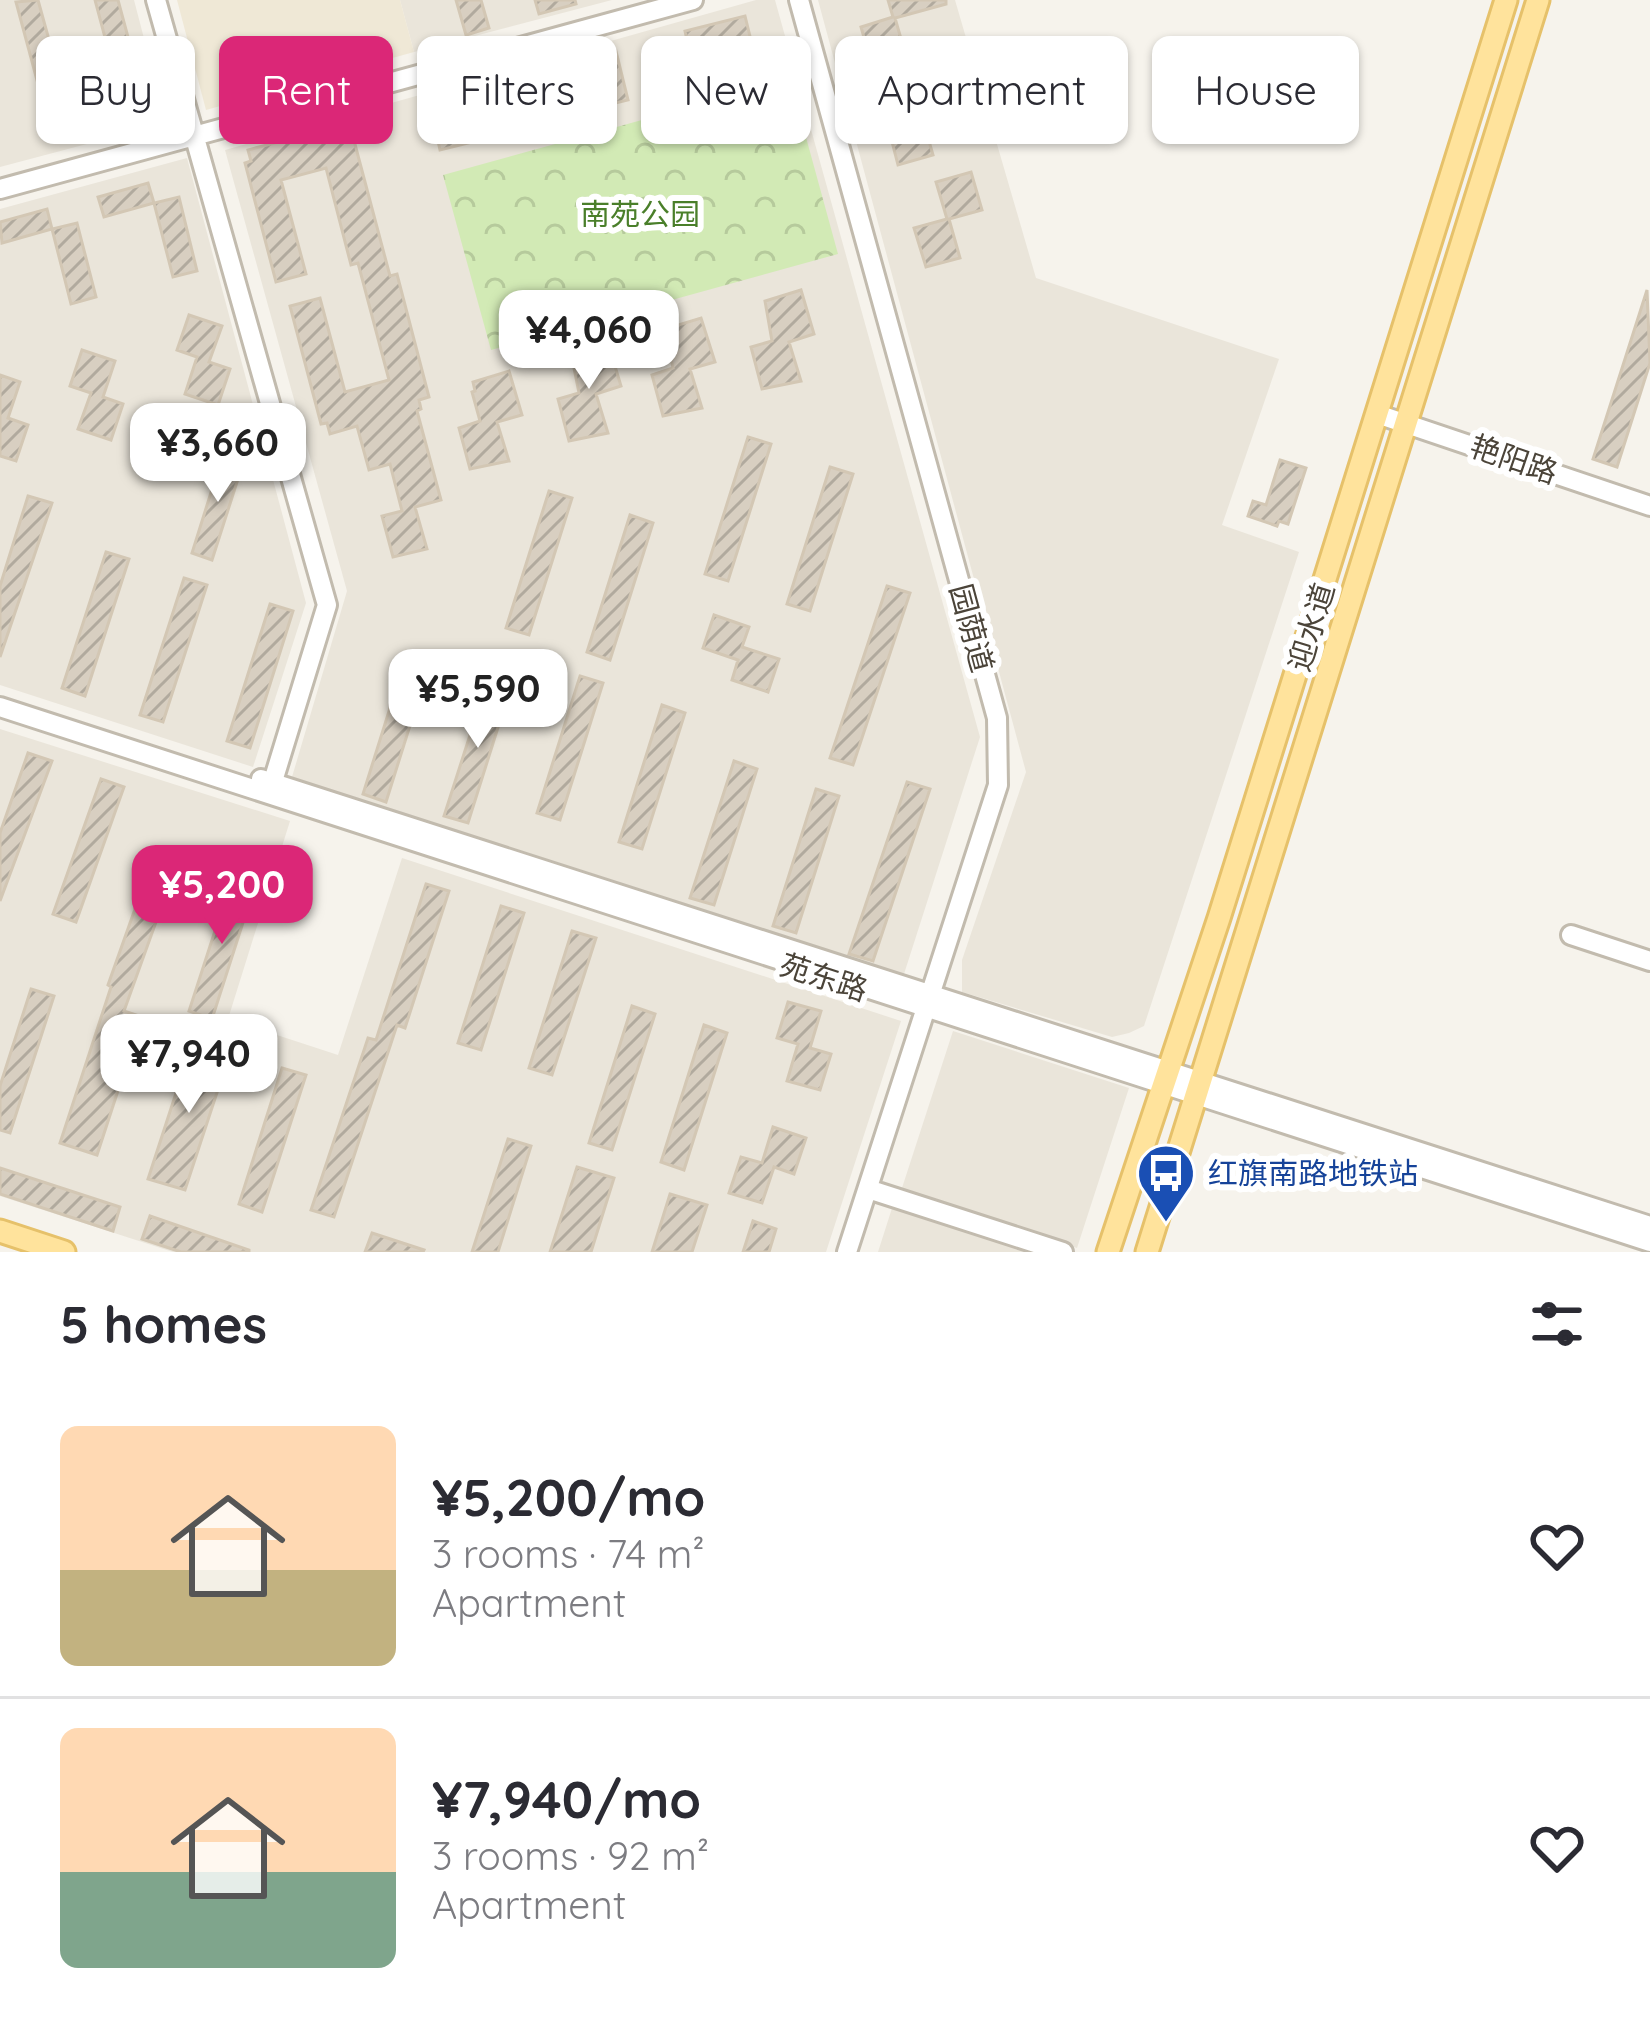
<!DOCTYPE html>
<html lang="en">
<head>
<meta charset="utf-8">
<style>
  :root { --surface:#fff; --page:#f7f7f7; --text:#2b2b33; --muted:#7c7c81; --line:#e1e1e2; --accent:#db2777 }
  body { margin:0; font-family:Quicksand,"Noto Sans SC",sans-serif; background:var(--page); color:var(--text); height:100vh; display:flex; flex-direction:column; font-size:45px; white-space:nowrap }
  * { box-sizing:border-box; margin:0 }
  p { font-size:39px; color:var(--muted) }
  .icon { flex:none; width:66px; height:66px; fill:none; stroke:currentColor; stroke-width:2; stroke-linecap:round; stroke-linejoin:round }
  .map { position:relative; height:1252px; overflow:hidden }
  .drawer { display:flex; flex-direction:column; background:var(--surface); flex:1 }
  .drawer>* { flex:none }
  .banner { position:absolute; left:36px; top:36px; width:1578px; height:108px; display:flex; gap:24px }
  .price { position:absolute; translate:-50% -102px; padding:0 27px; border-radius:24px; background:#fff; color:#222; font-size:39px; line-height:78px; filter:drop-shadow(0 3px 6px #0008) }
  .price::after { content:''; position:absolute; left:50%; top:72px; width:36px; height:27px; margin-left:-18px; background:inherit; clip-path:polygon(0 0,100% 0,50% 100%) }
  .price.current { background:var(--accent); color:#fff }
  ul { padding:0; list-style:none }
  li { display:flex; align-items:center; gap:36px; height:300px; padding:0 60px }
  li+li { border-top:3px solid var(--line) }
  li span { display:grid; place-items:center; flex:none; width:336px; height:240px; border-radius:18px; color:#555 }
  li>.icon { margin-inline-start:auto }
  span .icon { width:144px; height:144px; fill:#fffc; stroke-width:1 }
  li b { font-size:51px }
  h2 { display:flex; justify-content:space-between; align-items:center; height:144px; padding:0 60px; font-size:51px }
  .pill { padding:0 42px; border-radius:18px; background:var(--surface); box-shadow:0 3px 9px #0004; font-size:42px; line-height:108px }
  .pill.current { background:var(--accent); color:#fff }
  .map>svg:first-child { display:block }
</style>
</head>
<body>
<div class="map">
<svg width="1650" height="1252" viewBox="0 0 1650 1252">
  <defs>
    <pattern id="park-crowns" width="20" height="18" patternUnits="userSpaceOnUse" patternTransform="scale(3)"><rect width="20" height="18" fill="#d2eab5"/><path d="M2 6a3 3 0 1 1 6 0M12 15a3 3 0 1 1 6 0" fill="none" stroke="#b6ca9c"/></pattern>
    <pattern id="building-hatch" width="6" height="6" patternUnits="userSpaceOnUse" patternTransform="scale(3)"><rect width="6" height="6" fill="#d8cfc1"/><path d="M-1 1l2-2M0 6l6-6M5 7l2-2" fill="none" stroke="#b1aa9e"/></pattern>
  </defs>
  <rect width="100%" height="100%" fill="#f6f3ec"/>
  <path fill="#eae5da" d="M0 0H134L166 123 0 167Z
    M400 0H612L414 52Z
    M756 0H775L980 737 904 974 292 777 347 591 225 150Z
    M818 0H955L1036 278 1279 359 1222 525 1299 552 1144 1026 1129 1033 1112 1037 962 992V960L1026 772Z
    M187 158 306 603 253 767 0 685V209Z
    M0 729 290 821 228 1019 338 1055 402 858 901 1021 826 1252H173L0 1196Z
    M953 1031 1129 1088 1077 1248 901 1191Z
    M893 1205 1040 1252H878Z"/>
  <path fill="#efe8d6" d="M177 0H400L414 52 206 110Z"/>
  <path fill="url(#park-crowns)" d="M790 79 838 254 491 350 443 175Z"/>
  <path fill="url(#building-hatch)" stroke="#d3c7b4" stroke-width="3" d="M38 0 75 134 53 140 16 2Z
    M95 0H118L149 115 127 120Z
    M456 0H481L489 28 466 35Z
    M535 0H575L576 4 539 14Z
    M888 0H946V4L895 18 906 56 872 66 861 27 893 17Z
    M745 16 757 65 696 80 685 31Z
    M616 51 628 100 567 115 555 66Z
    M944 69 955 108 922 117 933 155 898 165 888 126 920 117 909 79Z
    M490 86 501 135 440 150 429 101Z
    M339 126 342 136 352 133 390 276 397 274 429 397 419 400 421 409 417 411 441 500 415 507 427 549 393 557 382 516 402 511 390 464 369 470 357 426 330 434 327 423 321 424 290 306 320 298 345 392 389 380 358 263 351 265 326 168 281 180 306 274 276 282 245 163 251 161 248 150Z
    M971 172 982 210 949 219 960 258 926 267 914 228 947 219 936 182Z
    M148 183 154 203 104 217 98 197Z
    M179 197 197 271 173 277 154 203Z
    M47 209 52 229 2 243 0 222Z
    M77 223 96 297 71 304 52 229Z
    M801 290 814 334 789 342 801 381 762 389 751 347 772 341 765 301Z
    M1647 290 1650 363 1617 467 1593 459Z
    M189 315 222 326 209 362 230 369 218 405 185 394 197 357 177 350Z
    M701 318 715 362 690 369 702 408 663 416 652 375 673 368 665 329Z
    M608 343 621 386 596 394 608 433 569 441 558 399 579 393 571 353Z
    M82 350 115 361 103 397 123 404 111 440 78 429 91 393 70 386Z
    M509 371 522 415 497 422 509 461 470 469 459 428 480 421 472 392 475 391 473 382Z
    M0 375 20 382 8 418 28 425 16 461 0 456Z
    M748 437 771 444 728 581 705 574Z
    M224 451 245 457 212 560 192 553Z
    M1280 460 1306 468 1288 524 1279 521 1277 526 1248 516 1253 501 1266 505Z
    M830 467 853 474 810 611 787 604Z
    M549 491 572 498 529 635 506 628Z
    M28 496 52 503 0 657V586Z
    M630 515 653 523 610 660 587 652Z
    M106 552 129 559 85 696 62 688Z
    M184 578 207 585 163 722 140 715Z
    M887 586 910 593 853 765 830 758Z
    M270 604 293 611 250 748 227 741Z
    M714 615 749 627 742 647 779 659 768 692 732 680 738 660 703 648Z
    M406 657 429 665 386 802 363 794Z
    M580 676 603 683 560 820 537 813Z
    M488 679 511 686 468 823 444 816Z
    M662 705 685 713 642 849 619 842Z
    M28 753 52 761 0 901V833Z
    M734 761 757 769 714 905 690 898Z
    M101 779 124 787 76 922 53 914Z
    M907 782 930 789 873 961 849 954Z
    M816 789 839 796 796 933 773 926Z
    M156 850 179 858 124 1011 142 1017 97 1155 60 1143 111 987 108 985Z
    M233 875 256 882 212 1019 189 1011Z
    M426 884 449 891 405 1028 397 1025 334 1217 311 1210 368 1038 376 1040Z
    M501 906 524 913 481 1050 458 1043Z
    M572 931 596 938 552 1075 529 1068Z
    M31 989 54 996 10 1133 0 1130V1086Z
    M788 1002 821 1011 810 1048 831 1054 820 1090 787 1081 798 1044 777 1038Z
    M632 1006 655 1014 612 1150 589 1143Z
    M704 1025 727 1033 684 1170 661 1162Z
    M193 1041 230 1053 185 1190 148 1179Z
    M282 1068 306 1075 262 1212 239 1204Z
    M773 1127 806 1138 794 1174 774 1167 762 1203 729 1193 741 1157 762 1163Z
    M508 1139 531 1146 498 1252H472Z
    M577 1167 614 1178 591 1252H550Z
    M0 1168 120 1207 113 1231 0 1194Z
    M670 1194 707 1205 692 1252H652Z
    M150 1216 249 1250V1252H181L142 1239Z
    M753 1221 776 1229 769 1252H743Z
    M372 1233 424 1250 423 1252H365Z"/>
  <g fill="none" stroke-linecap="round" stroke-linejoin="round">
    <g stroke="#c2bbae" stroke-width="24">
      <path id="minor" d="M156 0 327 605 270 791
        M799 0 997 718 998 785 847 1252
        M0 189 693 0
        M1377 414 1650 506
        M0 707 1650 1242
        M261 779 1650 1226
        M1571 935 1650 961
        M868 1189 1063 1252"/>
    </g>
    <g stroke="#e6c16a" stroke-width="27">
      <path id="major" d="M0 1231 64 1252
        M1108 1252 1219 918 1506 0
        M1147 1252 1538 0"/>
    </g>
    <use href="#minor" stroke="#fff" stroke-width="18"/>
    <use href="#major" stroke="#ffe39c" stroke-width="21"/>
  </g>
  <defs>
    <g id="bus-pin" transform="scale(3)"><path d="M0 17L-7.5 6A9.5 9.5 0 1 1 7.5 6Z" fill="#1a4fb4" stroke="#fff"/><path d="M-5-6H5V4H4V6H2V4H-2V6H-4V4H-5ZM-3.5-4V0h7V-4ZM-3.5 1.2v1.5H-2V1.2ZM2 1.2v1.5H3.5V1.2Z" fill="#fff"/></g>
  </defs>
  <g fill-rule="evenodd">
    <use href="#bus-pin" x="1166" y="1173"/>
  </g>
  <g text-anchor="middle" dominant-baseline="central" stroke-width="12" stroke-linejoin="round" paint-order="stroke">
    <g font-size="30" fill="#4a7f2a" stroke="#fff">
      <text x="640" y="214">南苑公园</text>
    </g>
    <g font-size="30" fill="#4b4439" stroke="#fff">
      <text transform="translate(1514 459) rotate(19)">艳阳路</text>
      <text transform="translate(1311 627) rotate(-73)">迎水道</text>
      <text transform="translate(972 628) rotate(75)">园荫道</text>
      <text transform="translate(824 977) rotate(18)">苑东路</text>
    </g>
    <g font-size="30" fill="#164399" stroke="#fff" text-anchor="start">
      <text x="1208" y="1173">红旗南路地铁站</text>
    </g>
  </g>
</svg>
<b class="price" style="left:589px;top:392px">¥4,060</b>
<b class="price" style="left:218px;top:505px">¥3,660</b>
<b class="price" style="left:478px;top:751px">¥5,590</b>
<b class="price current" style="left:222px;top:947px">¥5,200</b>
<b class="price" style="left:189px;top:1116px">¥7,940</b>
<div class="banner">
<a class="pill">Buy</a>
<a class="pill current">Rent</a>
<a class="pill">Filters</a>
<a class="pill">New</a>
<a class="pill">Apartment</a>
<a class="pill">House</a>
</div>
</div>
<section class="drawer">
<h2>5 homes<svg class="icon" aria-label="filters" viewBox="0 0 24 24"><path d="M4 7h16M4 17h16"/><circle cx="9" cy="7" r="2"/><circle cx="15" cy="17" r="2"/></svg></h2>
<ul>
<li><span style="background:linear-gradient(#ffd9b3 60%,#c2b280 0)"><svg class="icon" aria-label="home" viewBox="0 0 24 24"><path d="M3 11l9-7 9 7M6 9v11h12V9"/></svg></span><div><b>¥5,200/mo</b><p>3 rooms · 74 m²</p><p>Apartment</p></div><svg class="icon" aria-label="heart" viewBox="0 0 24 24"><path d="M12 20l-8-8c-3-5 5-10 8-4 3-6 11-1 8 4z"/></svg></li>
<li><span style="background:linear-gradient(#ffd9b3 60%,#7fa58c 0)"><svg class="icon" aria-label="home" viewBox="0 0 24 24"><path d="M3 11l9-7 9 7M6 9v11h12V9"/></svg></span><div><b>¥7,940/mo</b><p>3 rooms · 92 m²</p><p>Apartment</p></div><svg class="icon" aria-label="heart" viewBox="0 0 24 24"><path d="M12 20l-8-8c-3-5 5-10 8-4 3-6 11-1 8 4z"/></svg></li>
</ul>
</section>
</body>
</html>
